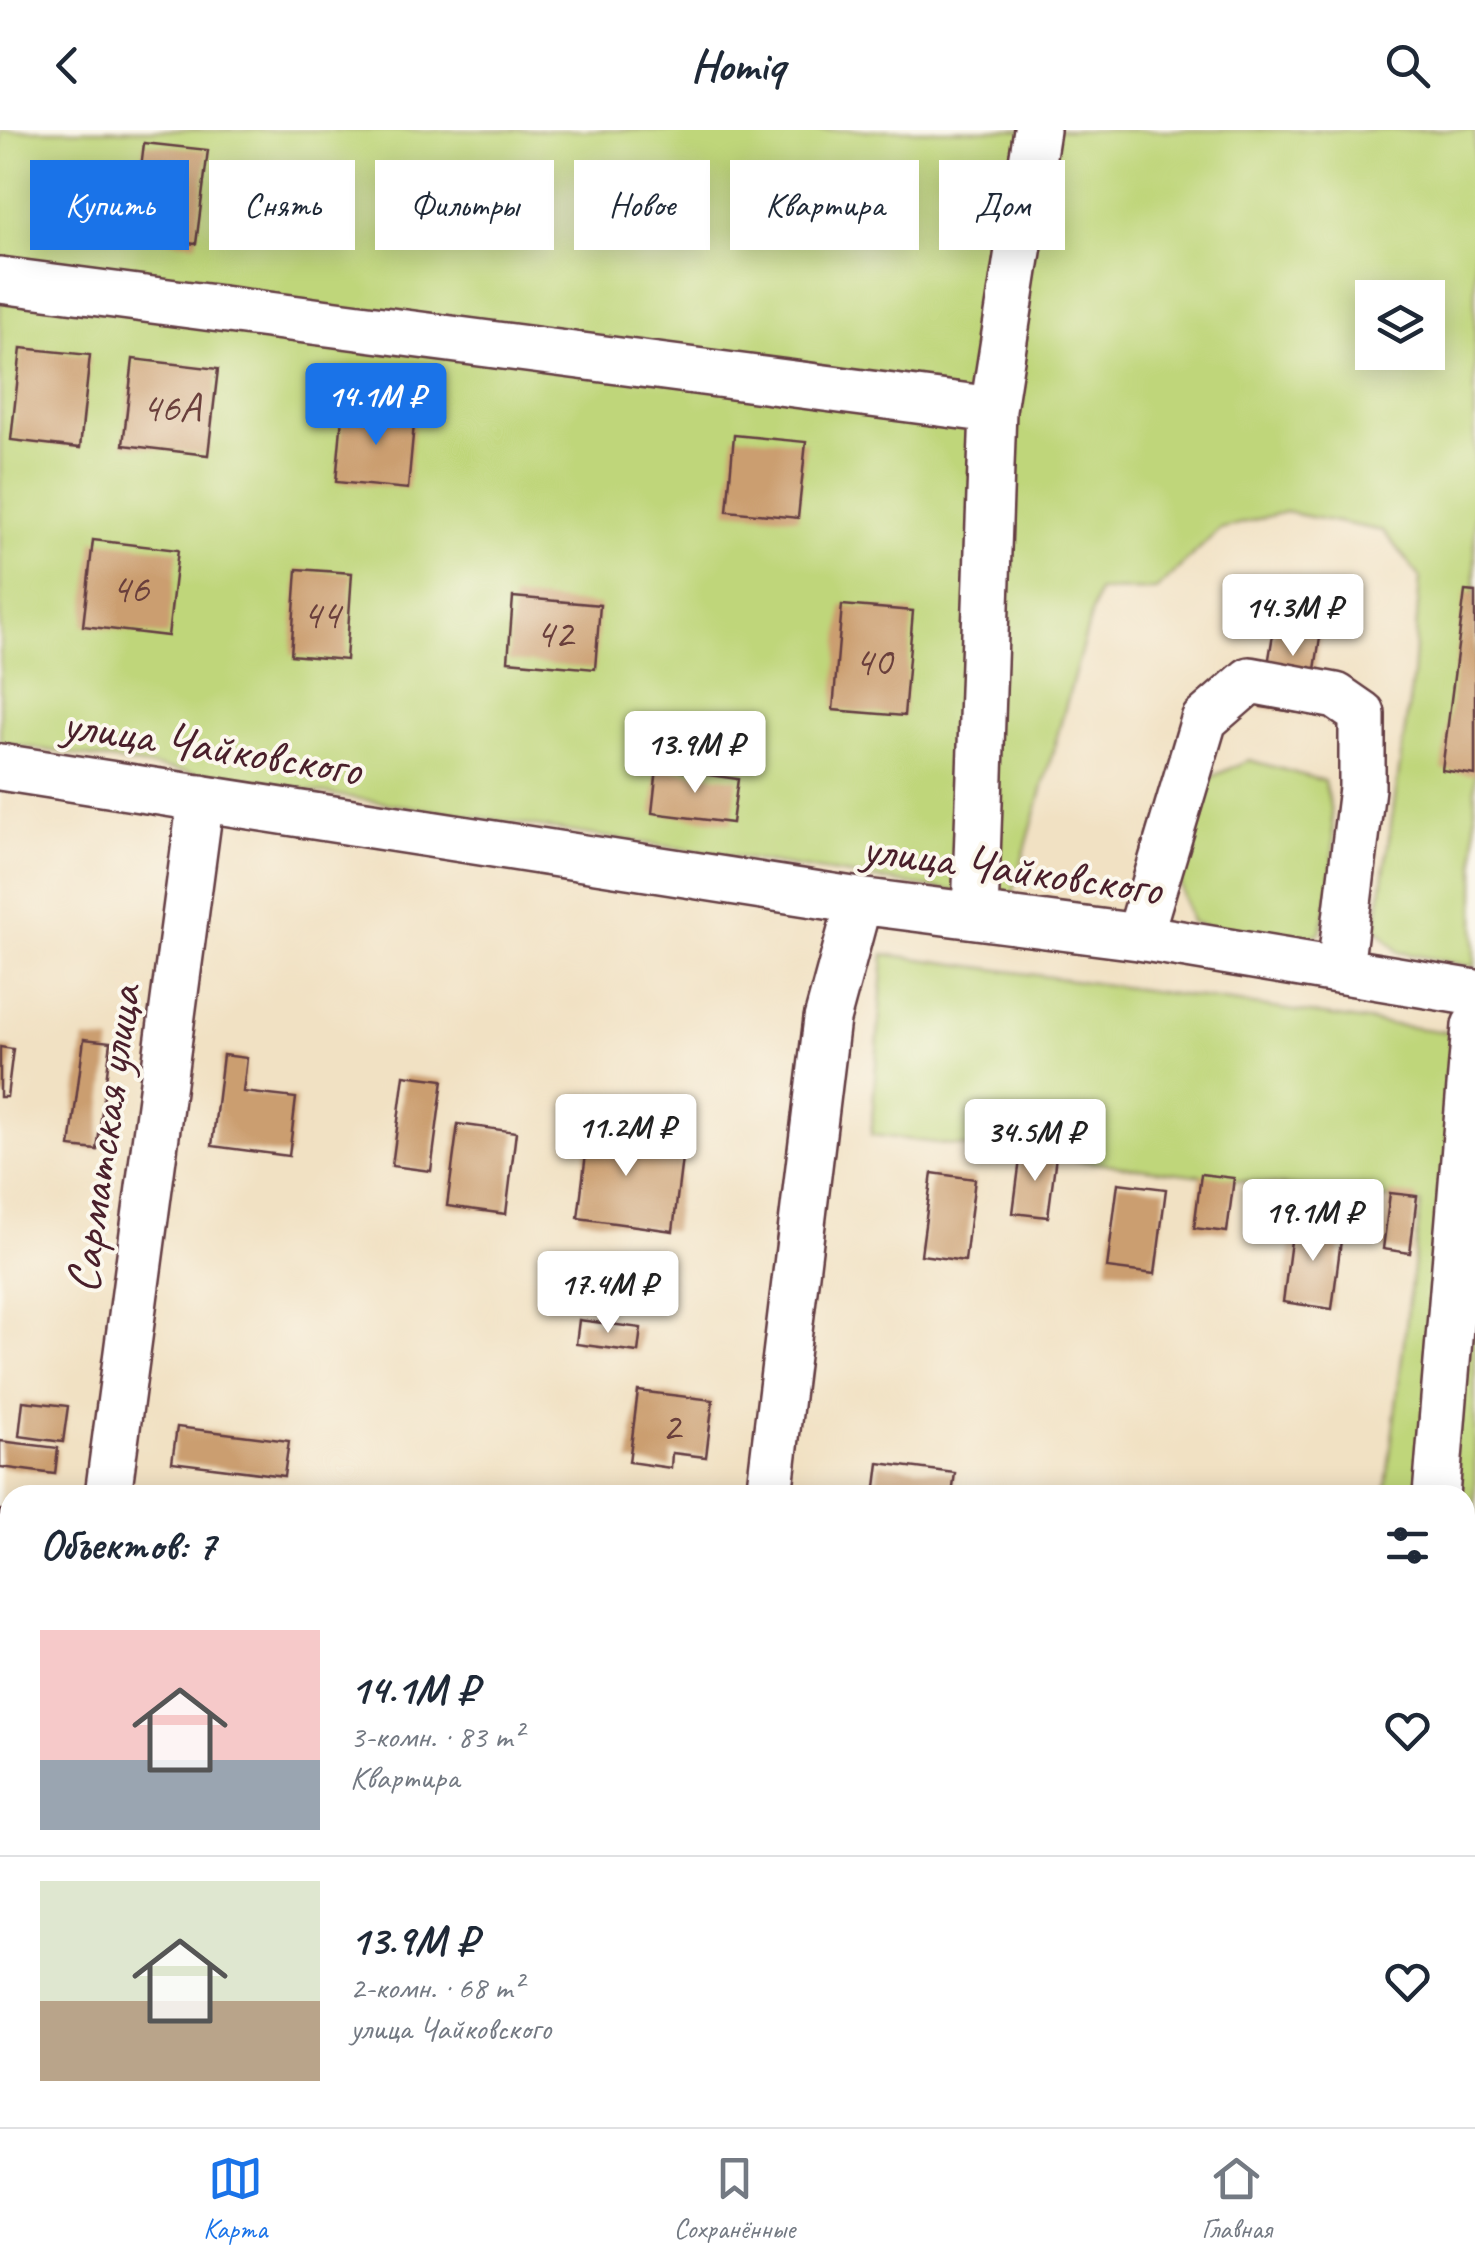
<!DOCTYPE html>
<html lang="ru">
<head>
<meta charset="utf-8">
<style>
  :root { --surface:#fff; --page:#f2f2f3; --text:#1f2937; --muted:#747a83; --line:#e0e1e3; --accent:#1a73e8 }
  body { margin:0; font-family:Caveat,sans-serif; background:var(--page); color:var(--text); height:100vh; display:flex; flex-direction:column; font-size:38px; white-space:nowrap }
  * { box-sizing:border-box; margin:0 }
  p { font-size:32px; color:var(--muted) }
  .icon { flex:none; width:55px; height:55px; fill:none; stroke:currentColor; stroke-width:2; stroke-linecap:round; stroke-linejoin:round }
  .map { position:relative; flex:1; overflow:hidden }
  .details { position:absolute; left:0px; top:1355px; width:1475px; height:642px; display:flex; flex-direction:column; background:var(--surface); border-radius:30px 30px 0 0; box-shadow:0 5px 25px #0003 }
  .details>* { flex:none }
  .hud { position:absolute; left:30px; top:30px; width:1415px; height:90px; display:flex; gap:20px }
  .fabs { position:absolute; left:1355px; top:150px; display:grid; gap:20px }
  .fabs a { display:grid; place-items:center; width:90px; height:90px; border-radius:0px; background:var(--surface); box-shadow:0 5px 25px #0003; font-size:50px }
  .price { position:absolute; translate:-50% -85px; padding:0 22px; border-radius:10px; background:#fff; color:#222; font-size:32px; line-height:65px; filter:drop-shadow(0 2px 5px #0008) }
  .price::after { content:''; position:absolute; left:50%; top:60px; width:30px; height:22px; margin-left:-15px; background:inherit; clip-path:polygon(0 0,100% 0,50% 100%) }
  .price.selected { background:var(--accent); color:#fff }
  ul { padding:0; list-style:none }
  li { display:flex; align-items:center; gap:30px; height:250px; padding:0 40px }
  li+li { border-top:2px solid var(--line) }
  li span { display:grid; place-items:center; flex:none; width:280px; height:200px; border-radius:0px; color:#555 }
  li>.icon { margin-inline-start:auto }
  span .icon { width:120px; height:120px; fill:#fffc; stroke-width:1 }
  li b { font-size:42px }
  h2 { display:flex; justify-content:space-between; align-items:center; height:120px; padding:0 40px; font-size:42px }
  .tag { padding:0 35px; border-radius:0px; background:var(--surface); box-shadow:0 5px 25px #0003; font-size:35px; line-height:90px }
  .tag.selected { background:var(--accent); color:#fff }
  header { display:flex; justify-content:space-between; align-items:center; height:130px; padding:0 40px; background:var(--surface); font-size:45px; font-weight:600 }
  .tab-bar { display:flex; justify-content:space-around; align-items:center; height:140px; border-top:2px solid var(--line); background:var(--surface); font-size:28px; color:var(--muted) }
  .tab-bar a { display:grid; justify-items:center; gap:5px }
  .tab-bar .selected { color:var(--accent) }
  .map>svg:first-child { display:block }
</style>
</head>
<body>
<header><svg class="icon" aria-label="back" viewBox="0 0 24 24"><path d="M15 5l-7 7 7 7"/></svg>Homiq<svg class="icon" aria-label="search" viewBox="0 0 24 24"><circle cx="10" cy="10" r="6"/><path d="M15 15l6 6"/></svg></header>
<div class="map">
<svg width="1475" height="1997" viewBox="0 0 1475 1997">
  <rect width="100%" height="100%" fill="#fbf7ec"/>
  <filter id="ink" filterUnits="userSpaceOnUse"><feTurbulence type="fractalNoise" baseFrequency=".01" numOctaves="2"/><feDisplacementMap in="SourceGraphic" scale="20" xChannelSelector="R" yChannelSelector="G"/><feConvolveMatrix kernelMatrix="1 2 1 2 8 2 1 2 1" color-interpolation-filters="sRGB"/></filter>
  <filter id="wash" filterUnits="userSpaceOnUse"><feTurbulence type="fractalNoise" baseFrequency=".0048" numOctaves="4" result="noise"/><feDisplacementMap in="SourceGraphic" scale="40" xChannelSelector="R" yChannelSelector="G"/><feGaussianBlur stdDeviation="2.25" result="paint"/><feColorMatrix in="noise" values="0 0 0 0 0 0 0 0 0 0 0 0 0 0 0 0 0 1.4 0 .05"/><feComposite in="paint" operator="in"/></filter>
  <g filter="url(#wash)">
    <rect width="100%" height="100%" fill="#f1e1c3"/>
    <path fill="#bfd67a" stroke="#847a52" stroke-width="2.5" fill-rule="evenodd" d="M0 0H1475V837L1398 822 1376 797 1413 545 1420 447 1383 401 1285 382 1220 399 1156 460 1098 461 1011 770 0 613ZM1372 168H1428V222H1372Z
      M1249 630 1324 651C1339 700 1334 754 1320 803 1283 824 1230 803 1191 792L1180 753 1207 649Z
      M884 824 1475 906V1997H1306L1308 1988H1465V1365H1385L1421 1073 871 1005Z"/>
    <g id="blocks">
      <path fill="#cb9e6f" d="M144 13 208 20 196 114 133 106Z
        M21 218 90 225 80 318 11 310Z
        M133 229 218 239 208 325 123 315Z
        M343 276 415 283 408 359 336 352Z
        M734 305 806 312 798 388 727 381Z
        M93 410 178 420 168 506 83 496Z
        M297 439 352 443 346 530 291 525Z
        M1465 461 1475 462V645L1442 640Z
        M513 467 600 475 595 539 508 531Z
        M1278 474 1324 482 1308 584 1261 577Z
        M842 475 913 481 904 586 833 580Z
        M657 638 738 649 732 693 652 683Z
        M84 909 111 912 97 1020 70 1017Z
        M0 917 13 919 7 967H0Z
        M223 925 247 928 243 962 296 968 289 1026 212 1016Z
        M404 945 443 950 431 1041 392 1036Z
        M592 975 623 980 618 1020 682 1028 673 1101 578 1088Z
        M458 994 516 1002 506 1084 447 1076Z
        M1021 1022 1056 1026 1048 1087 1013 1083Z
        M932 1043 975 1049 965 1131 921 1125Z
        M1201 1044 1234 1048 1227 1102 1194 1098Z
        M1118 1053 1166 1059 1155 1144 1107 1138Z
        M1390 1063 1417 1066 1410 1123 1383 1119Z
        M1294 1088 1343 1095 1332 1179 1283 1172Z
        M579 1190 641 1198 638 1222 576 1214Z
        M638 1261 713 1270 706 1327 672 1323 671 1338 629 1332Z
        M23 1271 68 1276 63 1312 19 1306Z
        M177 1297 289 1311 284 1346 172 1332Z
        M0 1311 58 1318 55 1344 0 1337Z
        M879 1333 955 1343 952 1365H875Z
        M0 1380 10 1381V1440L0 1439Z"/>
    </g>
  </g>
  <g filter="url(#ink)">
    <use href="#blocks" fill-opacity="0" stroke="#633c42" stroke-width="2.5"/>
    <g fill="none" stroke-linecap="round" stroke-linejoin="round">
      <g stroke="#633c42" stroke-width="50">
        <path id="minor" d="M0 150 993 280
          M0 637 859 771 1139 807 1475 863
          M975 785 993 280 1037 0
          M1139 807 1204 590 1250 550 1336 566 1362 584V658L1340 839
          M108 1365 201 668
          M769 1365 827 889 859 771
          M1436 1365 1475 896
          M0 1862 10 1863
          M1026 1988 1102 1997
          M24 1997 25 1988
          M691 1997 693 1988
          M1383 1997 1384 1988"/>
      </g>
      <use href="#minor" stroke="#fff" stroke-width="45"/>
    </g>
  </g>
  <g text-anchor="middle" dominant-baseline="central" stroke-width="8" stroke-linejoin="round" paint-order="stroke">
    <g font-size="42" fill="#6a3f3c">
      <text x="171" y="277">46А</text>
      <text x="130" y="458">46</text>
      <text x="321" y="484">44</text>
      <text x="554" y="503">42</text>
      <text x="873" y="531">40</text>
      <text x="671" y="1296">2</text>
    </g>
    <g font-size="48" fill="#4a1f2b" stroke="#fbf7ec">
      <text transform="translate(212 616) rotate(9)">улица Чайковского</text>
      <text transform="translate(1012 738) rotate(8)">улица Чайковского</text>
      <text transform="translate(103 1009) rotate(-82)">Сарматская улица</text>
    </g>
  </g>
</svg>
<div class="fabs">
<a><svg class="icon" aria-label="layers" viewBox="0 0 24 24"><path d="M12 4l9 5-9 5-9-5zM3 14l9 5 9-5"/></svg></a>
</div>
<b class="price selected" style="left:376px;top:318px">14.1M ₽</b>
<b class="price" style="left:1293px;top:529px">14.3M ₽</b>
<b class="price" style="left:695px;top:666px">13.9M ₽</b>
<b class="price" style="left:626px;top:1049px">11.2M ₽</b>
<b class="price" style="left:1035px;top:1054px">34.5M ₽</b>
<b class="price" style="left:1313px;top:1134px">19.1M ₽</b>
<b class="price" style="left:608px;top:1206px">17.4M ₽</b>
<div class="hud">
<a class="tag selected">Купить</a>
<a class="tag">Снять</a>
<a class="tag">Фильтры</a>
<a class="tag">Новое</a>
<a class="tag">Квартира</a>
<a class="tag">Дом</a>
</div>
<section class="details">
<h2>Объектов: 7<svg class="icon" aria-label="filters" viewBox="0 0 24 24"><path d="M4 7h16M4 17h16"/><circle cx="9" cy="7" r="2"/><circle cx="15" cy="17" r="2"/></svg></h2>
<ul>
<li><span style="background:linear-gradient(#f6c9c9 65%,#9aa5b1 0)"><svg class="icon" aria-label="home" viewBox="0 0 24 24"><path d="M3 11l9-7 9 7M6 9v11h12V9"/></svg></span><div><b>14.1M ₽</b><p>3-комн. · 83 m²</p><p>Квартира</p></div><svg class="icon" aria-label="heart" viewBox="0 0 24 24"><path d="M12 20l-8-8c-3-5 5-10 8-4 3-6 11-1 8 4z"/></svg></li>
<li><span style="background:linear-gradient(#dfe7d0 60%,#b9a48a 0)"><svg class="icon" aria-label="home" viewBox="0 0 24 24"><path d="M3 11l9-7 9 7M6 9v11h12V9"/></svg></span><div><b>13.9M ₽</b><p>2-комн. · 68 m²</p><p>улица Чайковского</p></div><svg class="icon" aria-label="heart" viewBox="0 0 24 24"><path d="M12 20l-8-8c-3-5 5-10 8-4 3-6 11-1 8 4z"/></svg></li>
</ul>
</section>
</div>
<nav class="tab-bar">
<a class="selected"><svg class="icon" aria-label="map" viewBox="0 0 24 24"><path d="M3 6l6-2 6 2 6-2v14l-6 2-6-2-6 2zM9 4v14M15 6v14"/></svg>Карта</a>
<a><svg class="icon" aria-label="saved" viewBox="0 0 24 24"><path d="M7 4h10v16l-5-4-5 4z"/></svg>Сохранённые</a>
<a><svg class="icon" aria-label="home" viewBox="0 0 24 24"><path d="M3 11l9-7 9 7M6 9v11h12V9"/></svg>Главная</a>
</nav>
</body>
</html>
